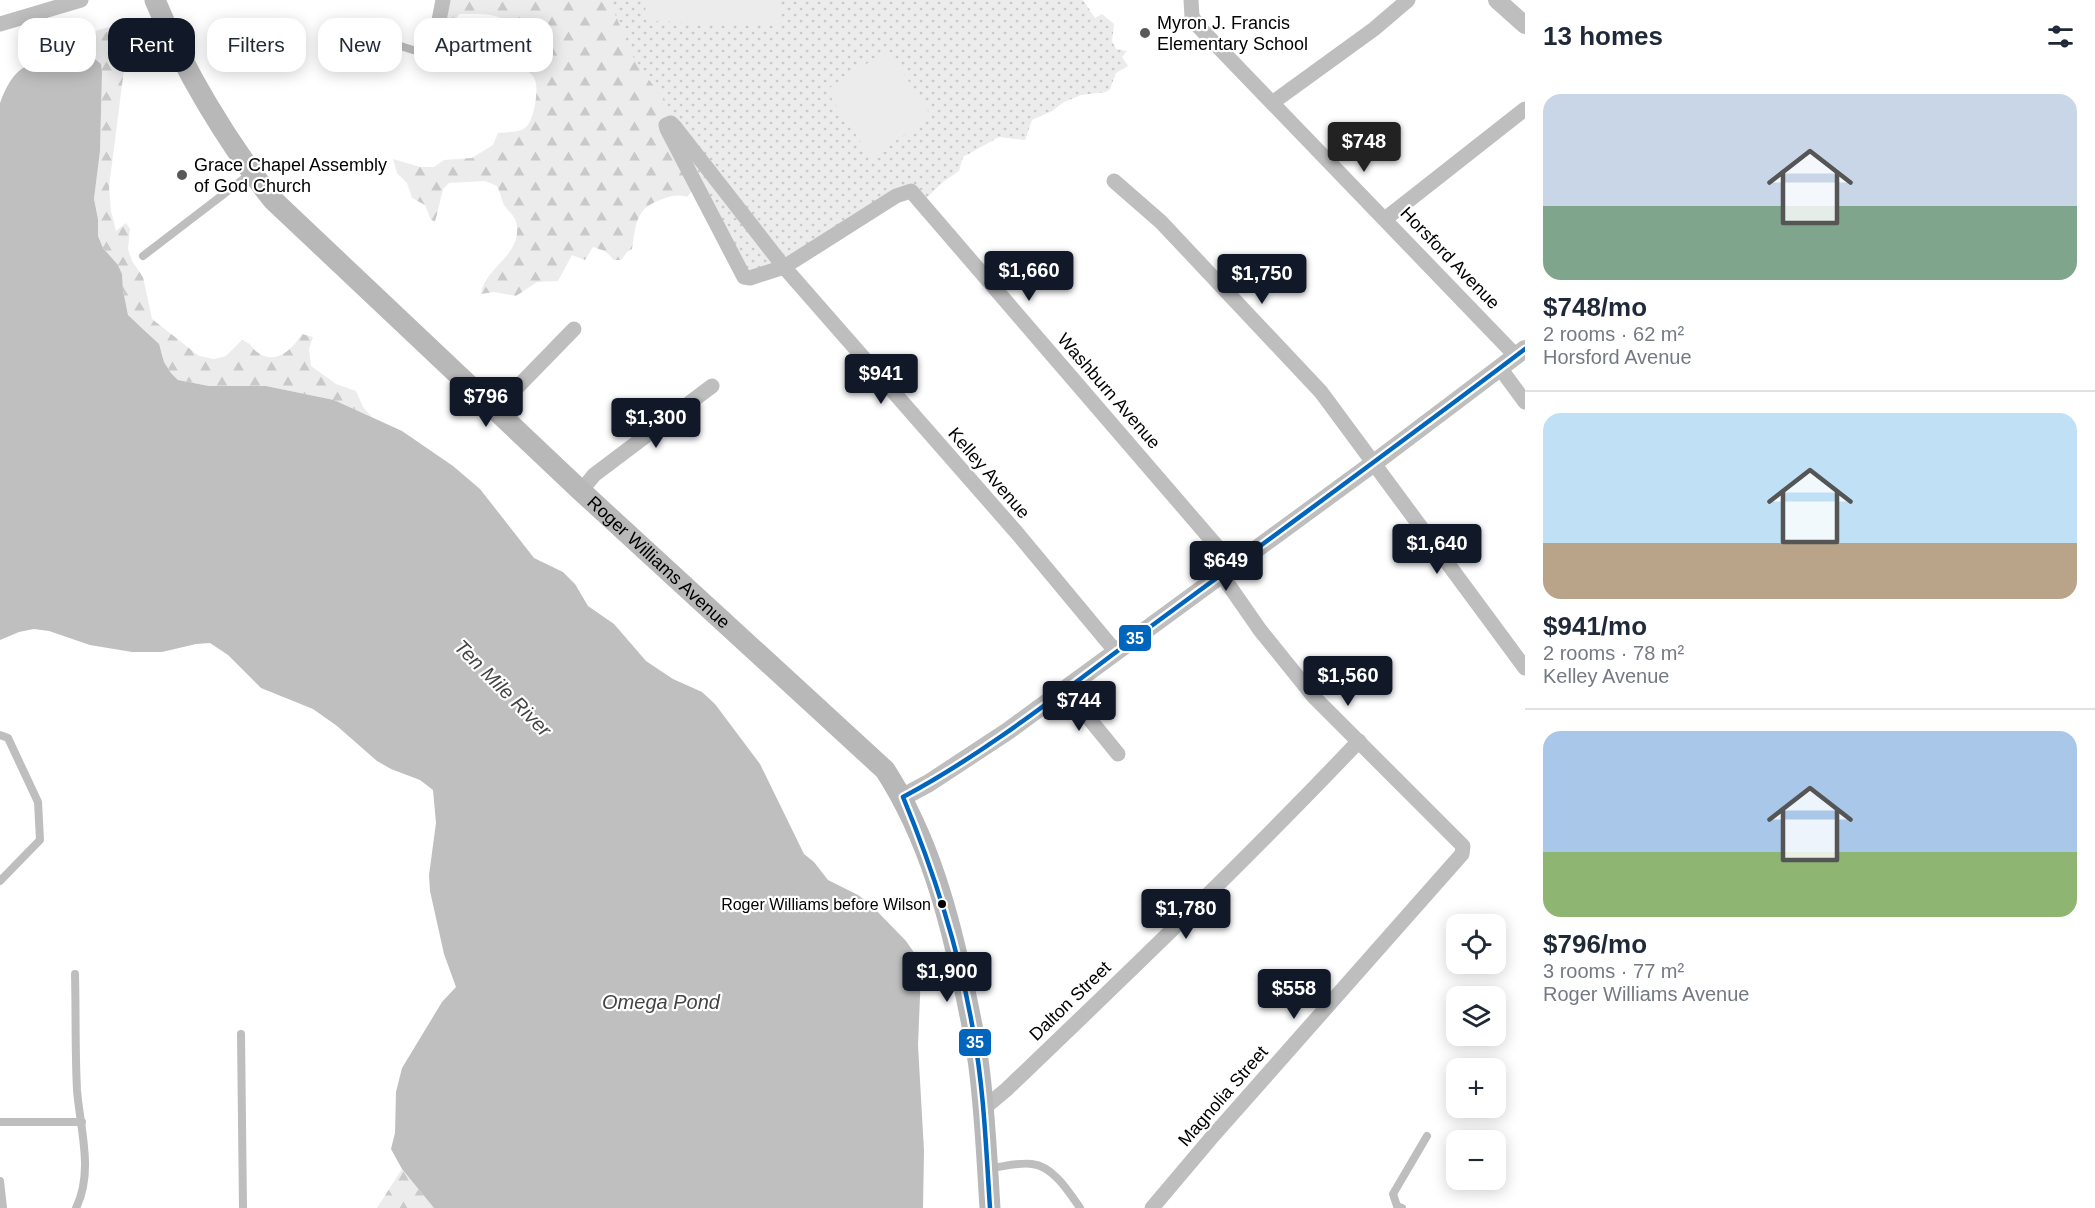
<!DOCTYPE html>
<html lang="en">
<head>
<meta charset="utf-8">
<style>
  :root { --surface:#fff; --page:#f6f6f7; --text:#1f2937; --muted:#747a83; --line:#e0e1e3; --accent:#111827 }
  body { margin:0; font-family:Helvetica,sans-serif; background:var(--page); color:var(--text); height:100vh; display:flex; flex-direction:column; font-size:22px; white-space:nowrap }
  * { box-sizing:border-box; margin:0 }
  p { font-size:20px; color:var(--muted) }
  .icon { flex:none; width:33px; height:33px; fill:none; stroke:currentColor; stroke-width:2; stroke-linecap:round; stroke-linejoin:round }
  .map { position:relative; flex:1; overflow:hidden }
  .panel { display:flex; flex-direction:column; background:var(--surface); width:570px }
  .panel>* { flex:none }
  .banner { position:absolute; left:18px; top:18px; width:570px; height:54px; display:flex; gap:12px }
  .tools { position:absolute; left:1446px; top:914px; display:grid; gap:12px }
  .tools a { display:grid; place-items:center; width:60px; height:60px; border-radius:12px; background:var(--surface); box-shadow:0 3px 15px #0003; font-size:30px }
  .price { position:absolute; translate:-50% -51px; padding:0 14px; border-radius:6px; background:var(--accent); color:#fff; font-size:20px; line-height:39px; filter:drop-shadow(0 2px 3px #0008) }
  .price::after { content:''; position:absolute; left:50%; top:36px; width:18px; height:14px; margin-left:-9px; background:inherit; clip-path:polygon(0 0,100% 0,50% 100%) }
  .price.selected { background:#222; color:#fff }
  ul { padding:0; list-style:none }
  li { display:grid; align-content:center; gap:12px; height:318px; padding:0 18px }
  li+li { border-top:2px solid var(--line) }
  li span { display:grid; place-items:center; height:186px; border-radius:18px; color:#555 }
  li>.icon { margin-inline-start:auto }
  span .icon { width:108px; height:108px; fill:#fffc; stroke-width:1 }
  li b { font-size:26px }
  h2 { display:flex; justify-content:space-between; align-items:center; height:72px; padding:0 18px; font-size:26px }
  .tag { padding:0 21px; border-radius:18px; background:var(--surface); box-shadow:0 3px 15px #0003; font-size:21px; line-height:54px }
  .tag.selected { background:var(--accent); color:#fff }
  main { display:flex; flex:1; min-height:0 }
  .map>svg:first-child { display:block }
</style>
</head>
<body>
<main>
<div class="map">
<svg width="1525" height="1208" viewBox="0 0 1525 1208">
  <defs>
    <pattern id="forest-firs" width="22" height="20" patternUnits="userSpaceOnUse" patternTransform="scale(1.5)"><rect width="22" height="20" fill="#ececec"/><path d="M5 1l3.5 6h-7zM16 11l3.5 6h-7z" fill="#c9c9c9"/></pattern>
    <pattern id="park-dots" width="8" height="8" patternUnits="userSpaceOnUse" patternTransform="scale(1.5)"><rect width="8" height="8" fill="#ececec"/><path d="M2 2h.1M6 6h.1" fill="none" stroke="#c9c9c9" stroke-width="1.8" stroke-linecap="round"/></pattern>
  </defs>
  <rect width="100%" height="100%" fill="#fff"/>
  <path fill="url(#forest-firs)" d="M442 0H623L668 98 696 186 687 197C677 194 670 196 660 200 635 209 636 225 632 249L628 251 621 260H614L605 251 593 247 585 260 572 255 558 281 537 282 516 296 494 292 481 294C485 266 524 255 516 222 514 214 506 210 503 203 501 197 500 192 497 186L485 181 449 183 443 189 435 222 431 220 425 205 412 198 407 183 397 173 393 159 420 167H434L444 160 472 158 493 145 498 133C506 132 520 133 526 127 534 120 539 90 535 80 533 74 527 71 522 67 515 18 511 13 460 14L452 22 443 14Z
    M111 27 129 30 109 187 111 211 116 231 126 223 130 229 128 249 132 261 143 277 152 319 199 356 214 359 226 356 242 340C253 344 250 347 257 352 275 366 292 350 302 334L313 337 309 349 311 366 336 384 356 391 363 407 372 417 334 400 266 386H209L178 380 171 373 164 362 162 353 150 335 128 315 123 290 122 274 118 265 103 248 98 236V219L94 199 100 151 102 73 87 57 76 60C76 41 92 29 111 27Z
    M402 1169 434 1208H377Z"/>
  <path fill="url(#park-dots)" d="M609 0H1083L1095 18 1102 14 1114 24 1112 41 1116 49 1127 51 1122 57 1128 66 1116 73 1110 89 1106 92 1081 95 1064 102 1052 111 1032 120 1025 140 999 137 963 157 959 171 943 182 919 205 911 198H904L808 252 745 275 663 123 667 103 636 63Z"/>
  <path fill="#ececec" d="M645 0H779L780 25 646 21Z
    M888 50 932 117 871 157 826 90Z"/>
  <path fill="#bfbfbf" d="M87 57 95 59 101 64 102 73 100 151 94 199 98 219V236L103 248 118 265 122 274 123 290 128 315 159 344 164 362 171 373 178 380 209 386H266L334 400 402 431 453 466 480 489 534 558 563 572 575 584 588 606 614 624 646 661 673 679 702 692 715 704 760 764 804 854 814 862 828 880 858 895 872 906 906 941 915 954 921 972 918 1045 924 1151 923 1208H434L402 1169 391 1149 395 1133 396 1092 402 1068 442 1002 456 987 444 954 430 891 429 875 436 823 433 790 420 780 391 769 377 761 337 726 313 709 261 688 228 655 210 643 196 644 162 652H132L90 645 49 631 34 629 19 632 0 640V103C21 47 42 69 87 57Z"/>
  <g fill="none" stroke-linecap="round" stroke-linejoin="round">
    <path stroke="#bebebe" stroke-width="8" d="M350 30 432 56
      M143 256 250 174
      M0 735 8 738 38 802 40 840 0 881
      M75 974C76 1013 75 1051 77 1090 80 1128 94 1172 76 1208
      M241 1034 243 1208
      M0 1122H82
      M990 1168C1002 1167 1019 1162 1032 1164 1053 1166 1069 1192 1080 1208
      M0 1181 3 1208
      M1402 1208 1397 1206 1393 1194 1427 1136"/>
    <path stroke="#bebebe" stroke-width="15" d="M1191 0 1192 16 1197 25 1516 356
      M0 24 81 0
      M432 56 443 0
      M1272 103 1374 29 1408 0
      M1114 181 1161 222 1321 392 1525 668
      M1385 219 1525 109
      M1500 368 1525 402
      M495 410 574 329
      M581 491 594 475 712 386
      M1116 652 1017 533 784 267 675 127 671 123 666 125 667 129 744 277 750 278 784 267 896 196 911 191 1233 565
      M1065 689 1118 754
      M983 1109 1007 1089C1126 975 1245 861 1359 741
      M1152 1208 1212 1137 1462 854 1463 846 1314 697 1260 630 1221 574"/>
    <path stroke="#bebebe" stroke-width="18" d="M1497 0 1525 25
      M903 797 929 783 1008 731 1374 463 1525 349"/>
    <path stroke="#b8b8b8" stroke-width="21" id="s1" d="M155 0C183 69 227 142 273 200L581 491 885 770C929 838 950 918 966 996 971 1020 976 1043 979 1067 985 1114 987 1161 990 1208"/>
    <g stroke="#fff" stroke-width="9">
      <path id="bus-1" d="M903 797C991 750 1069 686 1150 627 1275 535 1401 443 1525 349
        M903 797C934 872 959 949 973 1030 984 1089 986 1148 990 1208"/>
    </g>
    <use href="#bus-1" stroke="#0065bd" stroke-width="4.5"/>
  </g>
  <g fill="#595959" stroke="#fff" stroke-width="2">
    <circle cx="1145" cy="33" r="6"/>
    <circle cx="182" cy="175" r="6"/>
  </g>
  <circle fill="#000" stroke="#fff" stroke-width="2" cx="942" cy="904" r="5"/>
  <g text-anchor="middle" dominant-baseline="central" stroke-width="4.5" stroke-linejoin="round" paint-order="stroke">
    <g font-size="16" fill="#000" stroke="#fff" text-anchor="end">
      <text x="931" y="904">Roger Williams before Wilson</text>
    </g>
    <g font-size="18" fill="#000" stroke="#fff" text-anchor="start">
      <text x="1157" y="23">Myron J. Francis<tspan x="1157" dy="21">Elementary School</tspan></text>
      <text x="194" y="165">Grace Chapel Assembly<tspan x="194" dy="21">of God Church</tspan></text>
    </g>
    <g font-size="18" fill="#000" stroke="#fff">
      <text transform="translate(1450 258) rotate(46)">Horsford Avenue</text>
      <text transform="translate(1109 391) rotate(49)">Washburn Avenue</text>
      <text transform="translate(989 473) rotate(49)">Kelley Avenue</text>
      <text stroke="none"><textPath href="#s1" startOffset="762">Roger Williams Avenue</textPath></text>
      <text transform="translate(1070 1001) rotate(-44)">Dalton Street</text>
      <text transform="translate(1223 1096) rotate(-49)">Magnolia Street</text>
    </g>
    <g font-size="20" font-style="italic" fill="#444" stroke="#fff">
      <text transform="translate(503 688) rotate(45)">Ten Mile River</text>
      <text x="661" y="1002">Omega Pond</text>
    </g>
  </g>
  <g stroke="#fff" stroke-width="2">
    <rect x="1118" y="624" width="34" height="28" rx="6" fill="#0065bd"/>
    <rect x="958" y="1028" width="34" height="29" rx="6" fill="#0065bd"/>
  </g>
  <g font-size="16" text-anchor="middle" font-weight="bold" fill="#fff">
    <text x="1135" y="644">35</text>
    <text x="975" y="1048">35</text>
  </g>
</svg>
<div class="tools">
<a><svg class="icon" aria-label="locate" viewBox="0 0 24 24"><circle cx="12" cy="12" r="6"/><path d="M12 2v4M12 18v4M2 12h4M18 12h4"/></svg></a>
<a><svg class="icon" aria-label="layers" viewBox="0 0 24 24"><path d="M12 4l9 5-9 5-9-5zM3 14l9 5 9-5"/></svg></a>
<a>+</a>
<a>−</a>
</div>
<b class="price selected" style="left:1364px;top:173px">$748</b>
<b class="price" style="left:1029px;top:302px">$1,660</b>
<b class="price" style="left:1262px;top:305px">$1,750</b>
<b class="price" style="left:881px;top:405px">$941</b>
<b class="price" style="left:486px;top:428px">$796</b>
<b class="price" style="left:656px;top:449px">$1,300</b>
<b class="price" style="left:1437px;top:575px">$1,640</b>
<b class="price" style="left:1226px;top:592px">$649</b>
<b class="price" style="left:1348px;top:707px">$1,560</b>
<b class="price" style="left:1079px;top:732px">$744</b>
<b class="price" style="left:1186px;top:940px">$1,780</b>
<b class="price" style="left:947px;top:1003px">$1,900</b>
<b class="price" style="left:1294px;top:1020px">$558</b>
<div class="banner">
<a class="tag">Buy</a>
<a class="tag selected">Rent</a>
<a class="tag">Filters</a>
<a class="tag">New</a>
<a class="tag">Apartment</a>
</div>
</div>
<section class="panel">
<h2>13 homes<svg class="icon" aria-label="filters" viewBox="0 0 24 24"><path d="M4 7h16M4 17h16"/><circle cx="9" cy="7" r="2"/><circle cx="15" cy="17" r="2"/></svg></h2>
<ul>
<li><span style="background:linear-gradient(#c9d6e8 60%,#7fa58c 0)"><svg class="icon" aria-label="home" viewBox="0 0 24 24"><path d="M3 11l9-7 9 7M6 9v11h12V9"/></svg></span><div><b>$748/mo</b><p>2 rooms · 62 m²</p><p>Horsford Avenue</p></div></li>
<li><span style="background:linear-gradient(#bfe0f5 70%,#b9a48a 0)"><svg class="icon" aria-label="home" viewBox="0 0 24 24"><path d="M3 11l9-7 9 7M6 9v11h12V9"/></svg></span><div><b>$941/mo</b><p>2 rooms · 78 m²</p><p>Kelley Avenue</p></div></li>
<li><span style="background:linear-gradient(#a9c7e8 65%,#8fb573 0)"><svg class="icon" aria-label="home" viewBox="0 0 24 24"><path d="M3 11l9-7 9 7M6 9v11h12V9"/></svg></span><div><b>$796/mo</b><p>3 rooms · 77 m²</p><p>Roger Williams Avenue</p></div></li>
</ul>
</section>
</main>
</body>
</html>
